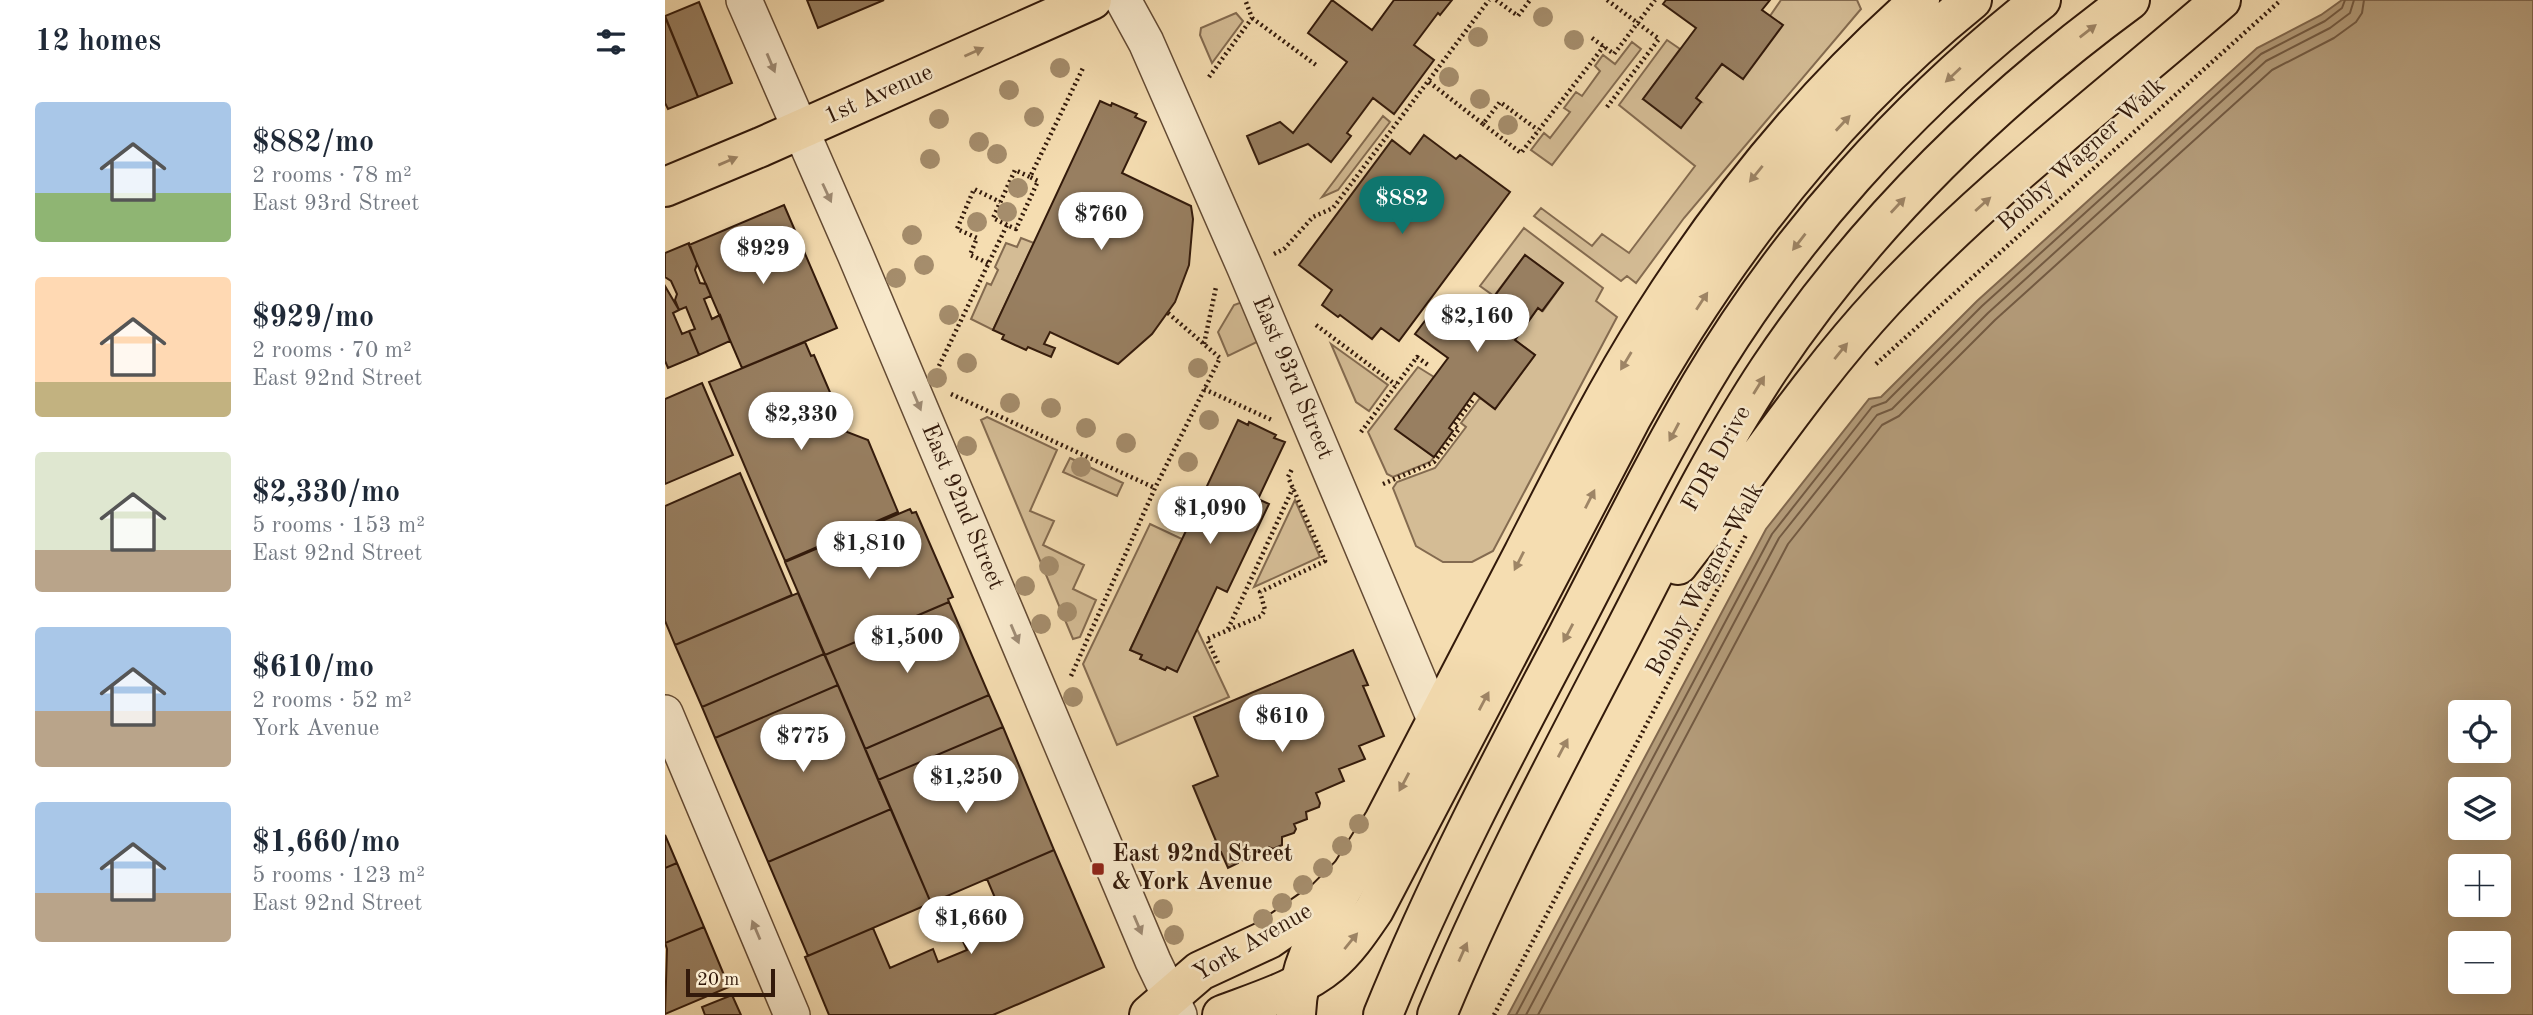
<!DOCTYPE html>
<html lang="en">
<head>
<meta charset="utf-8">
<style>
  :root { --surface:#fff; --page:#f2f2f3; --text:#1f2937; --muted:#747a83; --accent:#0f766e }
  body { margin:0; font-family:"Old Standard TT",serif; background:var(--page); color:var(--text); height:100vh; display:flex; flex-direction:column; font-size:26px; white-space:nowrap }
  * { box-sizing:border-box; margin:0 }
  p { font-size:23px; color:var(--muted) }
  .icon { flex:none; width:38px; height:38px; fill:none; stroke:currentColor; stroke-width:2; stroke-linecap:round; stroke-linejoin:round }
  .map { position:relative; flex:1; overflow:hidden }
  .drawer { display:flex; flex-direction:column; background:var(--surface); width:665px }
  .drawer>* { flex:none }
  .controls { position:absolute; left:1783px; top:700px; display:grid; gap:14px }
  .controls a { display:grid; place-items:center; width:63px; height:63px; border-radius:7px; background:var(--surface); box-shadow:0 7px 28px #0002; font-size:35px }
  .scale { position:absolute; left:21px; bottom:18px; width:89px; box-sizing:border-box; padding-left:7px; border:4px solid #331a0b; border-top:0; font-size:19px; line-height:24px; white-space:nowrap; color:#331a0b; -webkit-text-stroke:5px #f8e9cc; paint-order:stroke }
  .price { position:absolute; translate:-50% -60px; padding:0 16px; border-radius:24px; background:#fff; color:#222; font-size:23px; line-height:46px; filter:drop-shadow(0 2px 4px #0008) }
  .price::after { content:''; position:absolute; left:50%; top:42px; width:21px; height:16px; margin-left:-10px; background:inherit; clip-path:polygon(0 0,100% 0,50% 100%) }
  .price.selected { background:var(--accent); color:#fff }
  ul { padding:0; list-style:none }
  li { display:flex; align-items:center; gap:21px; height:175px; padding:0 35px }
  li span { display:grid; place-items:center; flex:none; width:196px; height:140px; border-radius:7px; color:#555 }
  li>.icon { margin-inline-start:auto }
  span .icon { width:84px; height:84px; fill:#fffc; stroke-width:1 }
  li b { font-size:30px }
  h2 { display:flex; justify-content:space-between; align-items:center; height:84px; padding:0 35px; font-size:30px }
  main { display:flex; flex:1; min-height:0 }
  .map>svg:first-child { display:block }
</style>
</head>
<body>
<main>
<section class="drawer">
<h2>12 homes<svg class="icon" aria-label="filters" viewBox="0 0 24 24"><path d="M4 7h16M4 17h16"/><circle cx="9" cy="7" r="2"/><circle cx="15" cy="17" r="2"/></svg></h2>
<ul>
<li><span style="background:linear-gradient(#a9c7e8 65%,#8fb573 0)"><svg class="icon" aria-label="home" viewBox="0 0 24 24"><path d="M3 11l9-7 9 7M6 9v11h12V9"/></svg></span><div><b>$882/mo</b><p>2 rooms · 78 m²</p><p>East 93rd Street</p></div></li>
<li><span style="background:linear-gradient(#ffd9b3 75%,#c2b280 0)"><svg class="icon" aria-label="home" viewBox="0 0 24 24"><path d="M3 11l9-7 9 7M6 9v11h12V9"/></svg></span><div><b>$929/mo</b><p>2 rooms · 70 m²</p><p>East 92nd Street</p></div></li>
<li><span style="background:linear-gradient(#dfe7d0 70%,#b9a48a 0)"><svg class="icon" aria-label="home" viewBox="0 0 24 24"><path d="M3 11l9-7 9 7M6 9v11h12V9"/></svg></span><div><b>$2,330/mo</b><p>5 rooms · 153 m²</p><p>East 92nd Street</p></div></li>
<li><span style="background:linear-gradient(#a9c7e8 60%,#b9a48a 0)"><svg class="icon" aria-label="home" viewBox="0 0 24 24"><path d="M3 11l9-7 9 7M6 9v11h12V9"/></svg></span><div><b>$610/mo</b><p>2 rooms · 52 m²</p><p>York Avenue</p></div></li>
<li><span style="background:linear-gradient(#a9c7e8 65%,#b9a48a 0)"><svg class="icon" aria-label="home" viewBox="0 0 24 24"><path d="M3 11l9-7 9 7M6 9v11h12V9"/></svg></span><div><b>$1,660/mo</b><p>5 rooms · 123 m²</p><p>East 92nd Street</p></div></li>
</ul>
</section>
<div class="map">
<svg width="1868" height="1015" viewBox="0 0 1868 1015">
  <rect width="100%" height="100%" fill="#f5ddb1"/>
  <filter id="stains"><feTurbulence type="fractalNoise" baseFrequency=".00286" numOctaves="4"/><feColorMatrix values="0 0 0 0 .2 0 0 0 0 .09 0 0 0 0 .02 0 0 0 .5 -.17"/></filter>
  <radialGradient id="worn" r=".72"><stop offset=".6" stop-color="#630" stop-opacity="0"/><stop offset="1" stop-color="#630" stop-opacity=".3"/></radialGradient>
  <path fill="#d4bc95" stroke="#846b50" stroke-width="2" d="M1116 0H1192L1196 9 1019 218 971 283 962 276 956 281 869 216 876 208 927 246 937 234 964 253 1030 166 954 105 1002 40 1015 49 978 99 1036 102 1031 98 1057 64 1078 79 1105 16Z
    M571 13 578 21 547 63 535 35 536 28Z
    M967 42 976 49 887 165 866 150 879 133 885 138 905 112 899 108 911 92 917 96 935 71 930 66 938 55 950 64Z
    M718 116 725 122 673 190 657 197Z
    M859 228 938 288 931 301 952 317 828 551 807 562H778L751 546 728 488 732 482 770 468 801 427 796 423 815 398 830 409 870 355 850 340 873 308 878 311 898 283 860 255 829 296 815 286Z
    M356 238 369 243 328 330 306 319 322 283 326 285 333 270 330 267 341 243 352 247Z
    M580 301 596 340 563 356 553 332 569 305Z
    M666 344 723 385 704 411 691 402Z
    M753 367 769 377 731 429 769 457 765 462 728 477 722 474 703 432Z
    M322 417 392 450 365 511 389 521 378 545 419 565 408 589 431 600 415 637 408 639 316 420Z
    M405 458 458 483 452 496 398 472Z
    M630 500 655 557 589 587Z
    M485 524 517 539 465 650 477 655 476 659 500 670 532 629 564 697 452 745 418 664Z"/>
  <path fill="#b39b79" stroke="#80674d" stroke-width="2" fill-rule="evenodd" d="M1677 0H1868V1015H843L1101 529 1204 399 1216 397 1312 301 1592 48 1656 15ZM1796 712H1834V751H1796ZM1796 789H1834V828H1796ZM1796 866H1834V905H1796ZM1796 943H1834V982H1796Z"/>
  <g fill="none" stroke-linecap="round" stroke-linejoin="round">
    <path stroke="#735a42" stroke-width="2" d="M851 1015 1107 534 1207 407 1221 402 1317 306 1596 54 1660 21 1677 8 1680 0
      M861 1015 1114 538 1212 415 1227 409 1323 313 1601 61 1665 28 1685 13 1689 0
      M873 1015 1123 544 1217 425 1234 416 1330 320 1607 70 1669 38 1691 22 1697 13 1699 0"/>
  </g>
  <path fill="#987f61" stroke="#331a0b" stroke-width="2" d="M142 0H219L153 28Z
    M667 0 707 30 729 0H787L775 15 773 13 749 45 769 60 729 114 708 98 682 133 686 136 666 162 643 144 594 164 582 136 615 122 628 133 682 62 643 33Z
    M1001 0H1105L1097 10 1118 25 1078 79 1057 64 1031 98 1036 102 1016 128 978 99 1031 28 998 4Z
    M34 2 67 83 33 97 0 16Z
    M0 17 33 97 3 109 0 103Z
    M435 101 446 106 447 103 472 114 470 117 481 122 457 173 526 206 528 219 524 265 510 302 487 334 453 364 385 332 379 344 390 348 386 357 363 347 361 350 337 339 339 335 328 330Z
    M759 135 791 159 795 155 845 192 734 341 716 328 707 339 675 315 673 317 657 305 667 290 634 265 727 140 745 154Z
    M119 205 172 328 77 368 24 245Z
    M24 243 32 264 30 270 35 283 41 284 46 296 39 299 47 319 55 315 65 341 34 355 24 331 30 329 21 307 14 310 10 300 12 294 6 281 0 277V253Z
    M860 255 898 283 877 311 873 308 850 340 870 355 830 409 809 393 784 428 788 431 769 457 730 429 783 358 750 334 775 301 808 325Z
    M0 286 14 310 8 313 17 334 24 331 34 355 3 368 0 361Z
    M140 342 146 356 149 355 182 432 203 440 233 512 120 561 44 382Z
    M37 383 68 455 0 484V399Z
    M573 420 583 425 584 422 611 435 609 438 620 442 593 499 604 504 562 592 552 587 512 672 502 667 500 670 475 659 477 655 465 650Z
    M75 473 127 595 10 645 0 621V506Z
    M245 509 247 513 251 512 288 597 283 599 284 602 160 655 120 562Z
    M133 593 159 654 37 707 10 645Z
    M284 602 324 695 200 749 160 655Z
    M688 650 703 685 698 686 719 736 694 746 700 759 674 769 679 781 651 793 655 803 654 807 641 812 642 819 629 824 631 829 629 833 617 837V845L608 849 604 847 601 852 580 861 574 859 573 863 563 868 556 852 551 851 548 842 551 841 528 786 553 776 529 717Z
    M159 654 173 685 50 738 37 707Z
    M173 685 226 809 103 862 50 738Z
    M324 695 338 727 213 780 200 749Z
    M338 727 389 850 266 903 213 780Z
    M226 809 266 903 143 956 103 862Z
    M0 835 12 863 0 868Z
    M389 850 439 967 328 1015H164L140 957 208 928 225 968 268 949 273 962 302 950 296 937 339 919 322 879Z
    M12 863 39 927 0 943V868Z
    M39 927 64 987 0 1014 2 949 0 943Z
    M67 995 76 1015H40L37 1007Z"/>
  <g fill="none" stroke-linecap="round" stroke-linejoin="round">
    <g stroke="#644b34" stroke-width="38">
      <path id="minor" d="M79 0 190 254 488 961 514 1015
        M458 0 481 42 580 268 779 741
        M0 713 127 1015"/>
    </g>
    <g stroke="#331a0b" stroke-width="42">
      <path id="major" d="M0 187 96 147 427 0
        M484 1015 535 971 604 939 660 900 686 874 719 821C765 732 812 643 858 554 899 474 939 394 987 318 1061 201 1151 91 1255 0
        M557 1015C591 1002 637 988 665 964 683 949 696 929 709 910L967 417C1054 260 1167 113 1307 0"/>
    </g>
    <g stroke="#331a0b" stroke-width="42">
      <path id="highway" d="M1013 565C1082 477 1143 382 1219 300 1322 190 1442 99 1556 0
        M631 1015C633 959 660 921 686 874
        M718 1015C771 884 837 759 903 634 947 550 988 465 1036 384 1124 236 1241 106 1376 0
        M772 1015C824 889 887 770 950 649 999 555 1045 458 1104 369 1201 224 1325 103 1465 0"/>
    </g>
    <path stroke="#331a0b" stroke-width="4.5" stroke-dasharray="2 3.5" stroke-linecap="butt" d="M831 0 853 16 865 0
      M587 18 651 65
      M927 38 949 54 990 0
      M544 77 587 18 581 2
      M764 82 818 124 835 102 873 130
      M942 107 994 39 942 0
      M818 124 856 153 939 46
      M342 225 328 218 350 170 365 177
      M609 254 619 249 648 217 668 208 824 0
      M323 263 305 255 312 238 292 229 309 189 335 202
      M651 325 731 385
      M539 344 551 287
      M1211 364 1616 0
      M274 366 342 225 351 229 373 181 365 177 418 68
      M539 389 609 421
      M286 394 490 488
      M696 432 752 357 763 365
      M718 484 769 462 794 429 789 425 808 400
      M563 629 628 488
      M553 663 542 639 596 616 600 610 595 592 660 561 623 477 628 467
      M406 676 490 488 555 358 503 313
      M829 1015 1081 535"/>
    <use href="#minor" stroke="#f8e9cc" stroke-width="35"/>
    <use href="#major" stroke="#f5ddb1" stroke-width="38"/>
    <use href="#highway" stroke="#f5ddb1" stroke-width="38"/>
  </g>
  <g fill="#a58d6c">
    <circle cx="878" cy="17" r="10"/>
    <circle cx="813" cy="37" r="10"/>
    <circle cx="909" cy="40" r="10"/>
    <circle cx="395" cy="68" r="10"/>
    <circle cx="784" cy="77" r="10"/>
    <circle cx="344" cy="90" r="10"/>
    <circle cx="815" cy="99" r="10"/>
    <circle cx="369" cy="117" r="10"/>
    <circle cx="274" cy="119" r="10"/>
    <circle cx="843" cy="125" r="10"/>
    <circle cx="314" cy="142" r="10"/>
    <circle cx="332" cy="154" r="10"/>
    <circle cx="265" cy="159" r="10"/>
    <circle cx="353" cy="188" r="10"/>
    <circle cx="342" cy="212" r="10"/>
    <circle cx="312" cy="222" r="10"/>
    <circle cx="247" cy="235" r="10"/>
    <circle cx="259" cy="265" r="10"/>
    <circle cx="231" cy="278" r="10"/>
    <circle cx="284" cy="315" r="10"/>
    <circle cx="302" cy="363" r="10"/>
    <circle cx="533" cy="368" r="10"/>
    <circle cx="272" cy="378" r="10"/>
    <circle cx="345" cy="403" r="10"/>
    <circle cx="386" cy="408" r="10"/>
    <circle cx="544" cy="420" r="10"/>
    <circle cx="421" cy="428" r="10"/>
    <circle cx="461" cy="443" r="10"/>
    <circle cx="302" cy="446" r="10"/>
    <circle cx="523" cy="462" r="10"/>
    <circle cx="416" cy="467" r="10"/>
    <circle cx="506" cy="501" r="10"/>
    <circle cx="384" cy="566" r="10"/>
    <circle cx="360" cy="586" r="10"/>
    <circle cx="402" cy="612" r="10"/>
    <circle cx="376" cy="624" r="10"/>
    <circle cx="408" cy="697" r="10"/>
    <circle cx="694" cy="824" r="10"/>
    <circle cx="677" cy="846" r="10"/>
    <circle cx="658" cy="868" r="10"/>
    <circle cx="638" cy="885" r="10"/>
    <circle cx="617" cy="903" r="10"/>
    <circle cx="498" cy="909" r="10"/>
    <circle cx="598" cy="919" r="10"/>
    <circle cx="509" cy="935" r="10"/>
  </g>
  <defs><path id="oneway-solid" d="M-6-.8H1V-3.2L6.5 0L1 3.2V.8H-6Z" transform="scale(1.75)"/></defs>
  <g fill="#9e8566">
    <use href="#oneway-solid" transform="translate(1423 31) rotate(-38)"/>
    <use href="#oneway-solid" transform="translate(309 52) rotate(-24)"/>
    <use href="#oneway-solid" transform="translate(1288 75) rotate(137)"/>
    <use href="#oneway-solid" transform="translate(1178 123) rotate(-47)"/>
    <use href="#oneway-solid" transform="translate(63 161) rotate(-23)"/>
    <use href="#oneway-solid" transform="translate(1091 174) rotate(129)"/>
    <use href="#oneway-solid" transform="translate(1318 204) rotate(-42)"/>
    <use href="#oneway-solid" transform="translate(1233 205) rotate(-47)"/>
    <use href="#oneway-solid" transform="translate(1134 242) rotate(128)"/>
    <use href="#oneway-solid" transform="translate(1037 301) rotate(-57)"/>
    <use href="#oneway-solid" transform="translate(1176 351) rotate(-51)"/>
    <use href="#oneway-solid" transform="translate(961 361) rotate(121)"/>
    <use href="#oneway-solid" transform="translate(1094 385) rotate(-58)"/>
    <use href="#oneway-solid" transform="translate(1009 432) rotate(118)"/>
    <use href="#oneway-solid" transform="translate(925 499) rotate(-63)"/>
    <use href="#oneway-solid" transform="translate(854 561) rotate(117)"/>
    <use href="#oneway-solid" transform="translate(903 633) rotate(118)"/>
    <use href="#oneway-solid" transform="translate(819 701) rotate(-62)"/>
    <use href="#oneway-solid" transform="translate(898 748) rotate(-62)"/>
    <use href="#oneway-solid" transform="translate(739 782) rotate(118)"/>
    <use href="#oneway-solid" transform="translate(686 941) rotate(-51)"/>
    <use href="#oneway-solid" transform="translate(798 952) rotate(-66)"/>
  </g>
  <g fill="#9f8c75">
    <use href="#oneway-solid" transform="translate(106 63) rotate(67)"/>
    <use href="#oneway-solid" transform="translate(162 193) rotate(65)"/>
    <use href="#oneway-solid" transform="translate(252 401) rotate(67)"/>
    <use href="#oneway-solid" transform="translate(350 634) rotate(67)"/>
    <use href="#oneway-solid" transform="translate(473 925) rotate(67)"/>
    <use href="#oneway-solid" transform="translate(91 930) rotate(-113)"/>
  </g>
  <rect fill="#8f2418" stroke="#f8e9cc" stroke-width="2.5" x="426" y="862" width="14" height="14" rx="3.5"/>
  <g text-anchor="middle" dominant-baseline="central" stroke-width="5" stroke-linejoin="round" paint-order="stroke">
    <g font-size="24" fill="#331a0b" stroke="#f8e9cc">
      <text transform="translate(214 95) rotate(-24)">1st Avenue</text>
      <text transform="translate(1417 155) rotate(-42)">Bobby Wagner Walk</text>
      <text transform="translate(627 378) rotate(67)">East 93rd Street</text>
      <text transform="translate(1052 459) rotate(-61)">FDR Drive</text>
      <text transform="translate(297 507) rotate(67)">East 92nd Street</text>
      <text transform="translate(1041 580) rotate(-61)">Bobby Wagner Walk</text>
      <text transform="translate(588 943) rotate(-30)">York Avenue</text>
    </g>
    <g font-size="24" font-weight="bold" fill="#331a0b" stroke="#f8e9cc" text-anchor="start">
      <text x="447" y="855">East 92nd Street<tspan x="447" dy="28">&amp; York Avenue</tspan></text>
    </g>
  </g>
  <rect width="100%" height="100%" filter="url(#stains)"/>
  <rect width="100%" height="100%" fill="url(#worn)"/>
</svg>
<div class="controls">
<a><svg class="icon" aria-label="locate" viewBox="0 0 24 24"><circle cx="12" cy="12" r="6"/><path d="M12 2v4M12 18v4M2 12h4M18 12h4"/></svg></a>
<a><svg class="icon" aria-label="layers" viewBox="0 0 24 24"><path d="M12 4l9 5-9 5-9-5zM3 14l9 5 9-5"/></svg></a>
<a>+</a>
<a>−</a>
</div>
<div class="scale">20 m</div>
<b class="price selected" style="left:737px;top:236px">$882</b>
<b class="price" style="left:436px;top:252px">$760</b>
<b class="price" style="left:98px;top:286px">$929</b>
<b class="price" style="left:812px;top:354px">$2,160</b>
<b class="price" style="left:136px;top:452px">$2,330</b>
<b class="price" style="left:545px;top:546px">$1,090</b>
<b class="price" style="left:204px;top:581px">$1,810</b>
<b class="price" style="left:242px;top:675px">$1,500</b>
<b class="price" style="left:617px;top:754px">$610</b>
<b class="price" style="left:138px;top:774px">$775</b>
<b class="price" style="left:301px;top:815px">$1,250</b>
<b class="price" style="left:306px;top:956px">$1,660</b>
</div>
</main>
</body>
</html>
